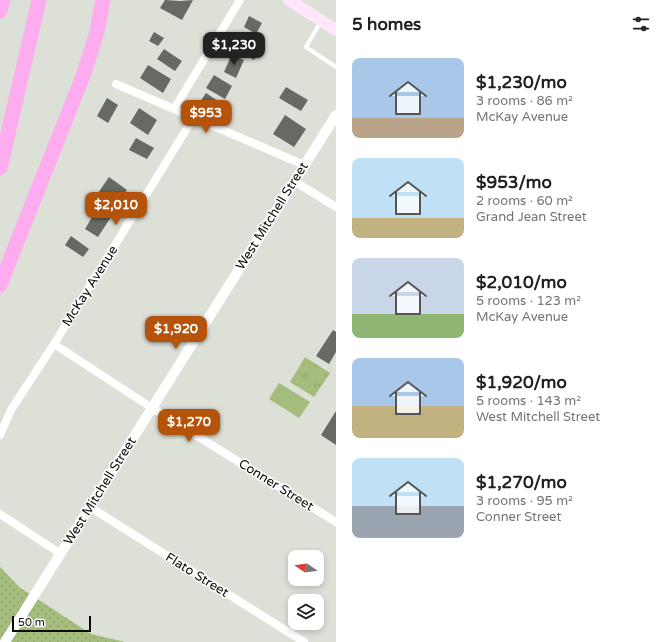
<!DOCTYPE html>
<html lang="en">
<head>
<meta charset="utf-8">
<style>
  :root { --surface:#fff; --page:#f6f6f6; --text:#202124; --muted:#757577; --accent:#b45309 }
  body { margin:0; font-family:"Varela Round",sans-serif; background:var(--page); color:var(--text); height:100vh; display:flex; flex-direction:column; font-size:15px; white-space:nowrap }
  * { box-sizing:border-box; margin:0 }
  p { font-size:13px; color:var(--muted) }
  .icon { flex:none; width:22px; height:22px; fill:none; stroke:currentColor; stroke-width:2; stroke-linecap:round; stroke-linejoin:round }
  .map { position:relative; flex:1; overflow:hidden }
  .panel { display:flex; flex-direction:column; background:var(--surface); width:332px }
  .panel>* { flex:none }
  .needle { width:26px; rotate:283deg }
  .tools { position:absolute; left:288px; top:550px; display:grid; gap:8px }
  .tools a { display:grid; place-items:center; width:36px; height:36px; border-radius:8px; background:var(--surface); box-shadow:0 2px 6px #0003; font-size:20px }
  .scale { position:absolute; left:12px; bottom:10px; width:79px; box-sizing:border-box; padding-left:4px; border:2px solid #0b0c0a; border-top:0; font-size:11px; line-height:14px; white-space:nowrap; color:#0b0c0a; -webkit-text-stroke:3px #fff; paint-order:stroke }
  .price { position:absolute; translate:-50% -34px; padding:0 9px; border-radius:8px; background:var(--accent); color:#fff; font-size:13px; line-height:26px; filter:drop-shadow(0 1px 2px #0008) }
  .price::after { content:''; position:absolute; left:50%; top:24px; width:12px; height:9px; margin-left:-6px; background:inherit; clip-path:polygon(0 0,100% 0,50% 100%) }
  .price.selected { background:#222; color:#fff }
  ul { padding:0; list-style:none }
  li { display:flex; align-items:center; gap:12px; height:100px; padding:0 16px }
  li span { display:grid; place-items:center; flex:none; width:112px; height:80px; border-radius:8px; color:#555 }
  li>.icon { margin-inline-start:auto }
  span .icon { width:48px; height:48px; fill:#fffc; stroke-width:1 }
  li b { font-size:17px }
  h2 { display:flex; justify-content:space-between; align-items:center; height:48px; padding:0 16px; font-size:17px }
  main { display:flex; flex:1; min-height:0 }
  .map>svg:first-child { display:block }
</style>
</head>
<body>
<main>
<div class="map">
<svg width="336" height="642" viewBox="0 0 336 642">
  <defs>
    <pattern id="grass-dots" width="8" height="8" patternUnits="userSpaceOnUse"><rect width="8" height="8" fill="#a4bd7d"/><path d="M2 2h.1M6 6h.1" fill="none" stroke="#8ca16b" stroke-width="1.8" stroke-linecap="round"/></pattern>
    <pattern id="park-tufts" width="24" height="20" patternUnits="userSpaceOnUse"><rect width="24" height="20" fill="#a4bd7d"/><path d="M3 7l-1-3M5 7V3M7 7l1-3M15 17l-1-3M17 17v-4M19 17l1-3" fill="none" stroke="#8ca16b"/></pattern>
  </defs>
  <rect width="100%" height="100%" fill="#dce0d7"/>
  <path fill="url(#grass-dots)" d="M0 567 19 587 91 634 125 642H0Z"/>
  <path fill="url(#park-tufts)" d="M305 357 330 373 314 397 290 382Z"/>
  <path fill="#a4bd7d" d="M279 383 310 402 299 418 269 399Z"/>
  <path fill="#676a63" d="M165 0 180 1 193 0 182 20 160 8Z
    M249 16 262 23 256 34 244 27Z
    M154 32 164 38 158 46 149 41Z
    M236 36 260 49 254 60 230 47Z
    M164 49 182 61 175 71 157 59Z
    M232 54 244 60 236 78 224 72Z
    M148 65 171 79 163 93 140 78Z
    M214 75 232 86 225 99 206 88Z
    M286 87 308 100 301 111 279 98Z
    M206 93 221 103 215 112 200 102Z
    M107 98 118 105 108 123 97 116Z
    M139 108 157 120 148 135 130 123Z
    M285 115 306 129 294 147 273 134Z
    M136 138 154 148 147 159 129 150Z
    M109 177 127 190 116 205 98 193Z
    M91 204 111 217 98 237 85 229 94 214 87 210Z
    M71 236 89 249 83 257 65 245Z
    M333 330 336 332V352L329 364 316 356Z
    M336 411V445L321 435Z"/>
  <g fill="none" stroke-linecap="round" stroke-linejoin="round">
    <path stroke="#fff" stroke-width="4" d="M320 23 306 47 336 67"/>
    <path stroke="#fff" stroke-width="8" d="M116 84 304 165
      M174 109 240 0
      M294 181 336 207
      M54 344 152 408 336 522
      M0 435 11 410 54 344 194 117
      M90 507 304 642
      M0 514 61 554"/>
    <path stroke="#fff" stroke-width="10" d="M5 642 336 115"/>
    <path stroke="#ffe6fa" stroke-width="12" d="M289 0 336 30"/>
    <path stroke="#feacf0" stroke-width="15" d="M0 11 3 0
      M0 168 39 0
      M0 285 83 76 97 32 103 0"/>
  </g>
  <g text-anchor="middle" dominant-baseline="central" stroke-width="3" stroke-linejoin="round" paint-order="stroke">
    <g font-size="13" fill="#0b0c0a" stroke="#fff">
      <text transform="translate(272 216) rotate(-58)">West Mitchell Street</text>
      <text transform="translate(90 286) rotate(-58)">McKay Avenue</text>
      <text transform="translate(276 485) rotate(32)">Conner Street</text>
      <text transform="translate(100 491) rotate(-58)">West Mitchell Street</text>
      <text transform="translate(197 575) rotate(32)">Flato Street</text>
    </g>
  </g>
</svg>
<div class="tools">
<a><svg class="needle" viewBox="-14 -14 28 28"><path d="M0-13l5 13h-10z" fill="#e53935"/><path d="M0 13l5-13h-10z" fill="#757577"/></svg></a>
<a><svg class="icon" aria-label="layers" viewBox="0 0 24 24"><path d="M12 4l9 5-9 5-9-5zM3 14l9 5 9-5"/></svg></a>
</div>
<div class="scale">50 m</div>
<b class="price selected" style="left:234px;top:66px">$1,230</b>
<b class="price" style="left:206px;top:134px">$953</b>
<b class="price" style="left:116px;top:226px">$2,010</b>
<b class="price" style="left:176px;top:350px">$1,920</b>
<b class="price" style="left:189px;top:443px">$1,270</b>
</div>
<section class="panel">
<h2>5 homes<svg class="icon" aria-label="filters" viewBox="0 0 24 24"><path d="M4 7h16M4 17h16"/><circle cx="9" cy="7" r="2"/><circle cx="15" cy="17" r="2"/></svg></h2>
<ul>
<li><span style="background:linear-gradient(#a9c7e8 75%,#b9a48a 0)"><svg class="icon" aria-label="home" viewBox="0 0 24 24"><path d="M3 11l9-7 9 7M6 9v11h12V9"/></svg></span><div><b>$1,230/mo</b><p>3 rooms · 86 m²</p><p>McKay Avenue</p></div></li>
<li><span style="background:linear-gradient(#bfe0f5 75%,#c2b280 0)"><svg class="icon" aria-label="home" viewBox="0 0 24 24"><path d="M3 11l9-7 9 7M6 9v11h12V9"/></svg></span><div><b>$953/mo</b><p>2 rooms · 60 m²</p><p>Grand Jean Street</p></div></li>
<li><span style="background:linear-gradient(#c9d6e8 70%,#8fb573 0)"><svg class="icon" aria-label="home" viewBox="0 0 24 24"><path d="M3 11l9-7 9 7M6 9v11h12V9"/></svg></span><div><b>$2,010/mo</b><p>5 rooms · 123 m²</p><p>McKay Avenue</p></div></li>
<li><span style="background:linear-gradient(#a9c7e8 60%,#c2b280 0)"><svg class="icon" aria-label="home" viewBox="0 0 24 24"><path d="M3 11l9-7 9 7M6 9v11h12V9"/></svg></span><div><b>$1,920/mo</b><p>5 rooms · 143 m²</p><p>West Mitchell Street</p></div></li>
<li><span style="background:linear-gradient(#bfe0f5 60%,#9aa5b1 0)"><svg class="icon" aria-label="home" viewBox="0 0 24 24"><path d="M3 11l9-7 9 7M6 9v11h12V9"/></svg></span><div><b>$1,270/mo</b><p>3 rooms · 95 m²</p><p>Conner Street</p></div></li>
</ul>
</section>
</main>
</body>
</html>
